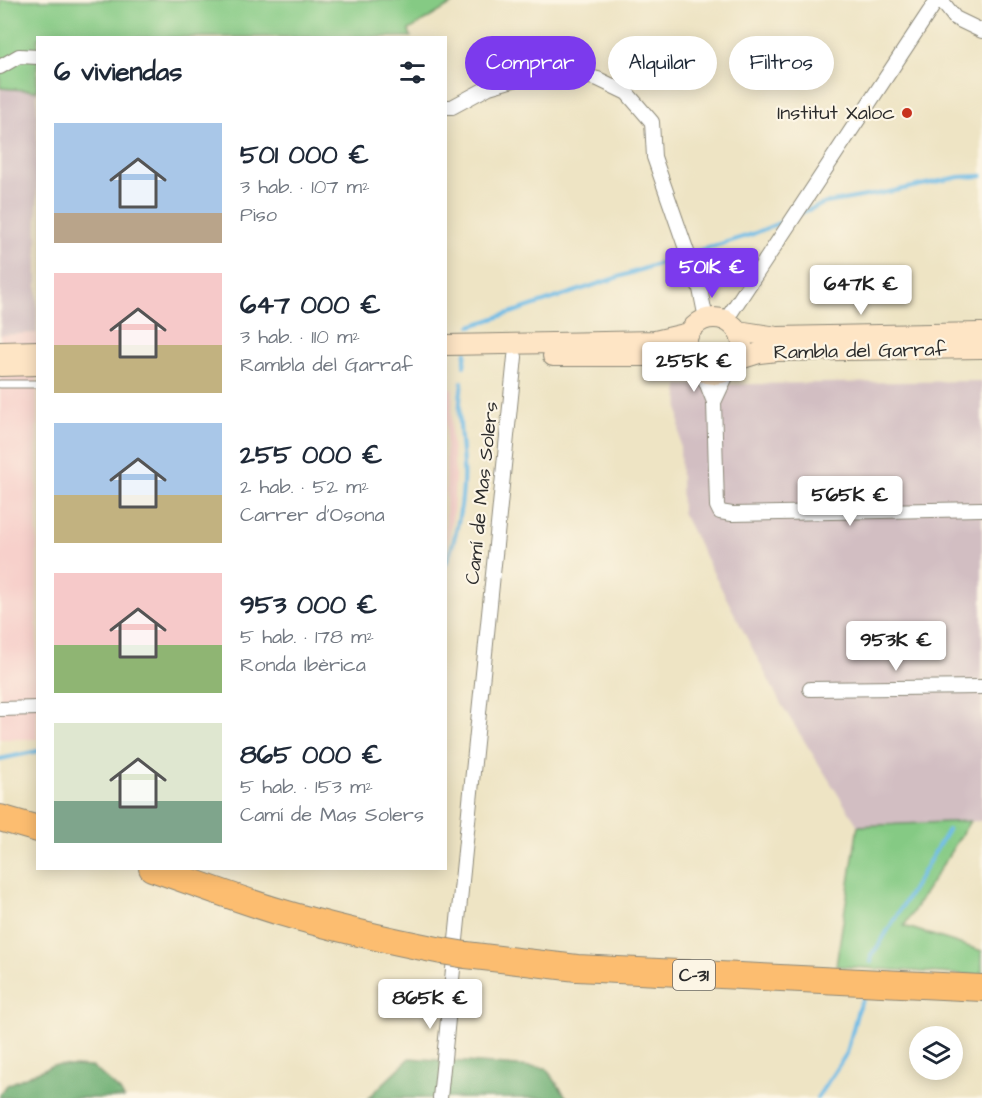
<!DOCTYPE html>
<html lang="es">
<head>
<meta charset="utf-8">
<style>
  :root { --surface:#fff; --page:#f6f6f7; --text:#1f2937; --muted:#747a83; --accent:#7c3aed }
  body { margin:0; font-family:"Architects Daughter",sans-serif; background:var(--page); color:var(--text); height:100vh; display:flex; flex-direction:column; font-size:22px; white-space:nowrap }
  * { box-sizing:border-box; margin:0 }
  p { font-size:20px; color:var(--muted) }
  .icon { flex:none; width:33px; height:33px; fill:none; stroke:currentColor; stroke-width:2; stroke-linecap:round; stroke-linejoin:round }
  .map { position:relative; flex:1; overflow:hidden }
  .drawer { position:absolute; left:36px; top:36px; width:411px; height:834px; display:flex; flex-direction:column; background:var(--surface); border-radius:0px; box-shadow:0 3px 15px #0003 }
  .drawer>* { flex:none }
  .top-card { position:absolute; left:465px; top:36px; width:426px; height:54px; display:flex; gap:12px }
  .controls { position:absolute; left:909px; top:1026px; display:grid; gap:12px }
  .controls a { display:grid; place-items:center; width:54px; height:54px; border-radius:50%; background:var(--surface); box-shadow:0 3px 15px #0003; font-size:30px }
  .price { position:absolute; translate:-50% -51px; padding:0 14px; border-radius:6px; background:#fff; color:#222; font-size:20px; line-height:39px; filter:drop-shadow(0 2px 3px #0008) }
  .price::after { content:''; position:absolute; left:50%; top:36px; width:18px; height:14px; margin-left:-9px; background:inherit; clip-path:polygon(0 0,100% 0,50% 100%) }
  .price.active { background:var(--accent); color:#fff }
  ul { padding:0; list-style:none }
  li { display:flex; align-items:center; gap:18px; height:150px; padding:0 18px }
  li span { display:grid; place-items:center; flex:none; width:168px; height:120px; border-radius:0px; color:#555 }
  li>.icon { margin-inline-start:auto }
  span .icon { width:72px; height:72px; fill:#fffc; stroke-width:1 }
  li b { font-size:26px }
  h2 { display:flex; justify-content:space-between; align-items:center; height:72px; padding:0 18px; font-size:26px }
  .pill { padding:0 21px; border-radius:27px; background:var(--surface); box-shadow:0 3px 15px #0003; font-size:21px; line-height:54px }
  .pill.active { background:var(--accent); color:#fff }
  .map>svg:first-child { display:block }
</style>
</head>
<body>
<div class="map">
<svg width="982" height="1098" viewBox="0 0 982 1098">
  <rect width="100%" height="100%" fill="#fcf5e5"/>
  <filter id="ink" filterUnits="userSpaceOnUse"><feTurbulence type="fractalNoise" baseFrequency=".0167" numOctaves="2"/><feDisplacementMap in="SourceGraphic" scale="12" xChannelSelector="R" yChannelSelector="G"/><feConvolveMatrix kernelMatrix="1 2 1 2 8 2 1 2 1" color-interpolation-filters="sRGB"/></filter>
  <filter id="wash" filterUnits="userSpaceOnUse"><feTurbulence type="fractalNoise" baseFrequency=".008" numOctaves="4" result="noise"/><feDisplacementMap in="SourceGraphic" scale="24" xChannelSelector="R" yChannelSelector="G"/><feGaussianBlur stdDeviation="1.35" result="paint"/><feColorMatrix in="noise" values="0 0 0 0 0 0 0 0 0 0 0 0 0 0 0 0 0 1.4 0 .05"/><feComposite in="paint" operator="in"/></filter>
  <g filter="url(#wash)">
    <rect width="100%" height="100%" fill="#eee4c4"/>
    <path fill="#f7d0cb" d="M37 333V739H0V335Z
      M446 389H453L451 434 455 474 453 514 446 550Z"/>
    <path fill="#d2bec2" d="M0 88 37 91V333L0 335Z
      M982 381V821L858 826 781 704 682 512 678 385Z"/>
    <path fill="#85ca84" stroke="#587a58" stroke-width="1.5" d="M0 0H459L409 30 411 37 38 38 37 91 0 88Z
      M970 821 904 926 982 951V976L836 966 858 826Z"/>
    <path fill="#6cae72" stroke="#4c6c4e" stroke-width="1.5" d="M410 1058 546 1068 567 1098H368Z
      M53 1065 93 1067 120 1091 124 1098H0V1094L7 1085Z"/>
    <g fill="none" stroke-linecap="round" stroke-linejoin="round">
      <path stroke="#6cbbe7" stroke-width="4" d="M801 213 826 203 889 192 959 177 982 176
        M695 252 753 234 786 220
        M471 326 682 256
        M464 366 466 352
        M446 564C457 536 465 495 463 465 461 435 457 411 462 382
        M0 759 38 751
        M871 962V955L879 945 948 830
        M817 1098 847 1053 858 1009 864 996"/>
    </g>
  </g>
  <g filter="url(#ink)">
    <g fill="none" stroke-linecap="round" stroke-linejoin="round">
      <g stroke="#8c8878" stroke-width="9">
        <path id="lane" d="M0 384H38"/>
      </g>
      <g stroke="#8c8878" stroke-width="16">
        <path id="street" d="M941 0 955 18 982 31
          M0 67 19 56 38 57
          M446 107H452L489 87 524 77 569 72 598 79 627 93 652 122 654 157 700 289 706 319
          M726 320 937 0
          M702 372 714 402 717 506 720 512 732 514 982 509
          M714 402 729 370
          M810 689 982 687
          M0 709 38 708
          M440 1098 515 357"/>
      </g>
      <g stroke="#8c8878" stroke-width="22">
        <path id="secondary" d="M686 346a28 28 0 1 1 56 0a28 28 0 1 1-56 0Z
          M738 331 777 337 982 333
          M446 345 655 341 689 333
          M0 352 38 351
          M553 356H688
          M740 359 759 353 777 351 982 348
          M0 366 38 365"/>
      </g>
      <g stroke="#8c8878" stroke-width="28">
        <path id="highway" d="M0 818 38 829
          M152 868C195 883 237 899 280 912 333 928 387 940 442 951
          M466 955 577 968 982 988"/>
      </g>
      <use href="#lane" stroke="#fff" stroke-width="7"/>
      <use href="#street" stroke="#fff" stroke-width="14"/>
      <use href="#secondary" stroke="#fee5c5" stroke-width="20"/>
      <use href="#highway" stroke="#fcbd6f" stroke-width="26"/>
      <g stroke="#8c8878" stroke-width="28" stroke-linecap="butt">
        <path id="highway-bridge" d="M442 951 466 955"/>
      </g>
      <use href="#highway-bridge" stroke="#fcbd6f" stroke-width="26"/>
    </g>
  </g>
  <circle fill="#c8321e" stroke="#fcf5e5" stroke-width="2" cx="907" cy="113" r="6"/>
  <g text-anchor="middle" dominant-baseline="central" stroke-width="4.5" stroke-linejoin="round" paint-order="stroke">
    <rect fill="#fcf5e5" stroke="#6a6863" stroke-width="1.5" x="673" y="960" width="42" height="30" rx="4.5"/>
    <g font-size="18" font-weight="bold" fill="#2b2b2b">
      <text x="694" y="975">C-31</text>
    </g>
    <g font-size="20" fill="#2b2b2b" stroke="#fcf5e5" text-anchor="end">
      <text x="895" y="113">Institut Xaloc</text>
    </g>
    <g font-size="20" fill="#2b2b2b" stroke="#fcf5e5">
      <text transform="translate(860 351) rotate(-1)">Rambla del Garraf</text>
      <text transform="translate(482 493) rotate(-84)">Camí de Mas Solers</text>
    </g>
  </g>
</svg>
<div class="controls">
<a><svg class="icon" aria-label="layers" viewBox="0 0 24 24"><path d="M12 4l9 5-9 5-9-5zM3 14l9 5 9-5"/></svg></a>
</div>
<b class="price active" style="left:712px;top:299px">501K €</b>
<b class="price" style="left:861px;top:316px">647K €</b>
<b class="price" style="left:694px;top:393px">255K €</b>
<b class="price" style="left:850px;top:527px">565K €</b>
<b class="price" style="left:896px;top:672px">953K €</b>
<b class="price" style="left:430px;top:1030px">865K €</b>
<div class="top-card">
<a class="pill active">Comprar</a>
<a class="pill">Alquilar</a>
<a class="pill">Filtros</a>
</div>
<section class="drawer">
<h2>6 viviendas<svg class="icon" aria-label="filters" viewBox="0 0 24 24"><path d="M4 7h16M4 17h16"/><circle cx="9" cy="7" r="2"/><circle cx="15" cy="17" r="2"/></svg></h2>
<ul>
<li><span style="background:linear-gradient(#a9c7e8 75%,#b9a48a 0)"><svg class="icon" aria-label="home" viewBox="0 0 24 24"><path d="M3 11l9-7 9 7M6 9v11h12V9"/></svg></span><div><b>501 000 €</b><p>3 hab. · 107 m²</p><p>Piso</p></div></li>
<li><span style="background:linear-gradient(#f6c9c9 60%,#c2b280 0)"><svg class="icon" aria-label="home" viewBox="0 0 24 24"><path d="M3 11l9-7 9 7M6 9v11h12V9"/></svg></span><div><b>647 000 €</b><p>3 hab. · 110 m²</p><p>Rambla del Garraf</p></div></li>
<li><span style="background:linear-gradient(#a9c7e8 60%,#c2b280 0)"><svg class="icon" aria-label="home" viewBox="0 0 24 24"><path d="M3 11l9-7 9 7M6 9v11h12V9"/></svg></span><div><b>255 000 €</b><p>2 hab. · 52 m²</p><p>Carrer d'Osona</p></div></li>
<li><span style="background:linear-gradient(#f6c9c9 60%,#8fb573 0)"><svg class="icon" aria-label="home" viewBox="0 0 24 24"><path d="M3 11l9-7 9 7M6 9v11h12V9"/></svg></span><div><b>953 000 €</b><p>5 hab. · 178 m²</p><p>Ronda Ibèrica</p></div></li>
<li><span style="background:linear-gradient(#dfe7d0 65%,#7fa58c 0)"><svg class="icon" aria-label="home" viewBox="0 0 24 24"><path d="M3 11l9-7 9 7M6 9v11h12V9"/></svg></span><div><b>865 000 €</b><p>5 hab. · 153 m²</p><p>Camí de Mas Solers</p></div></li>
</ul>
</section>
</div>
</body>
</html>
